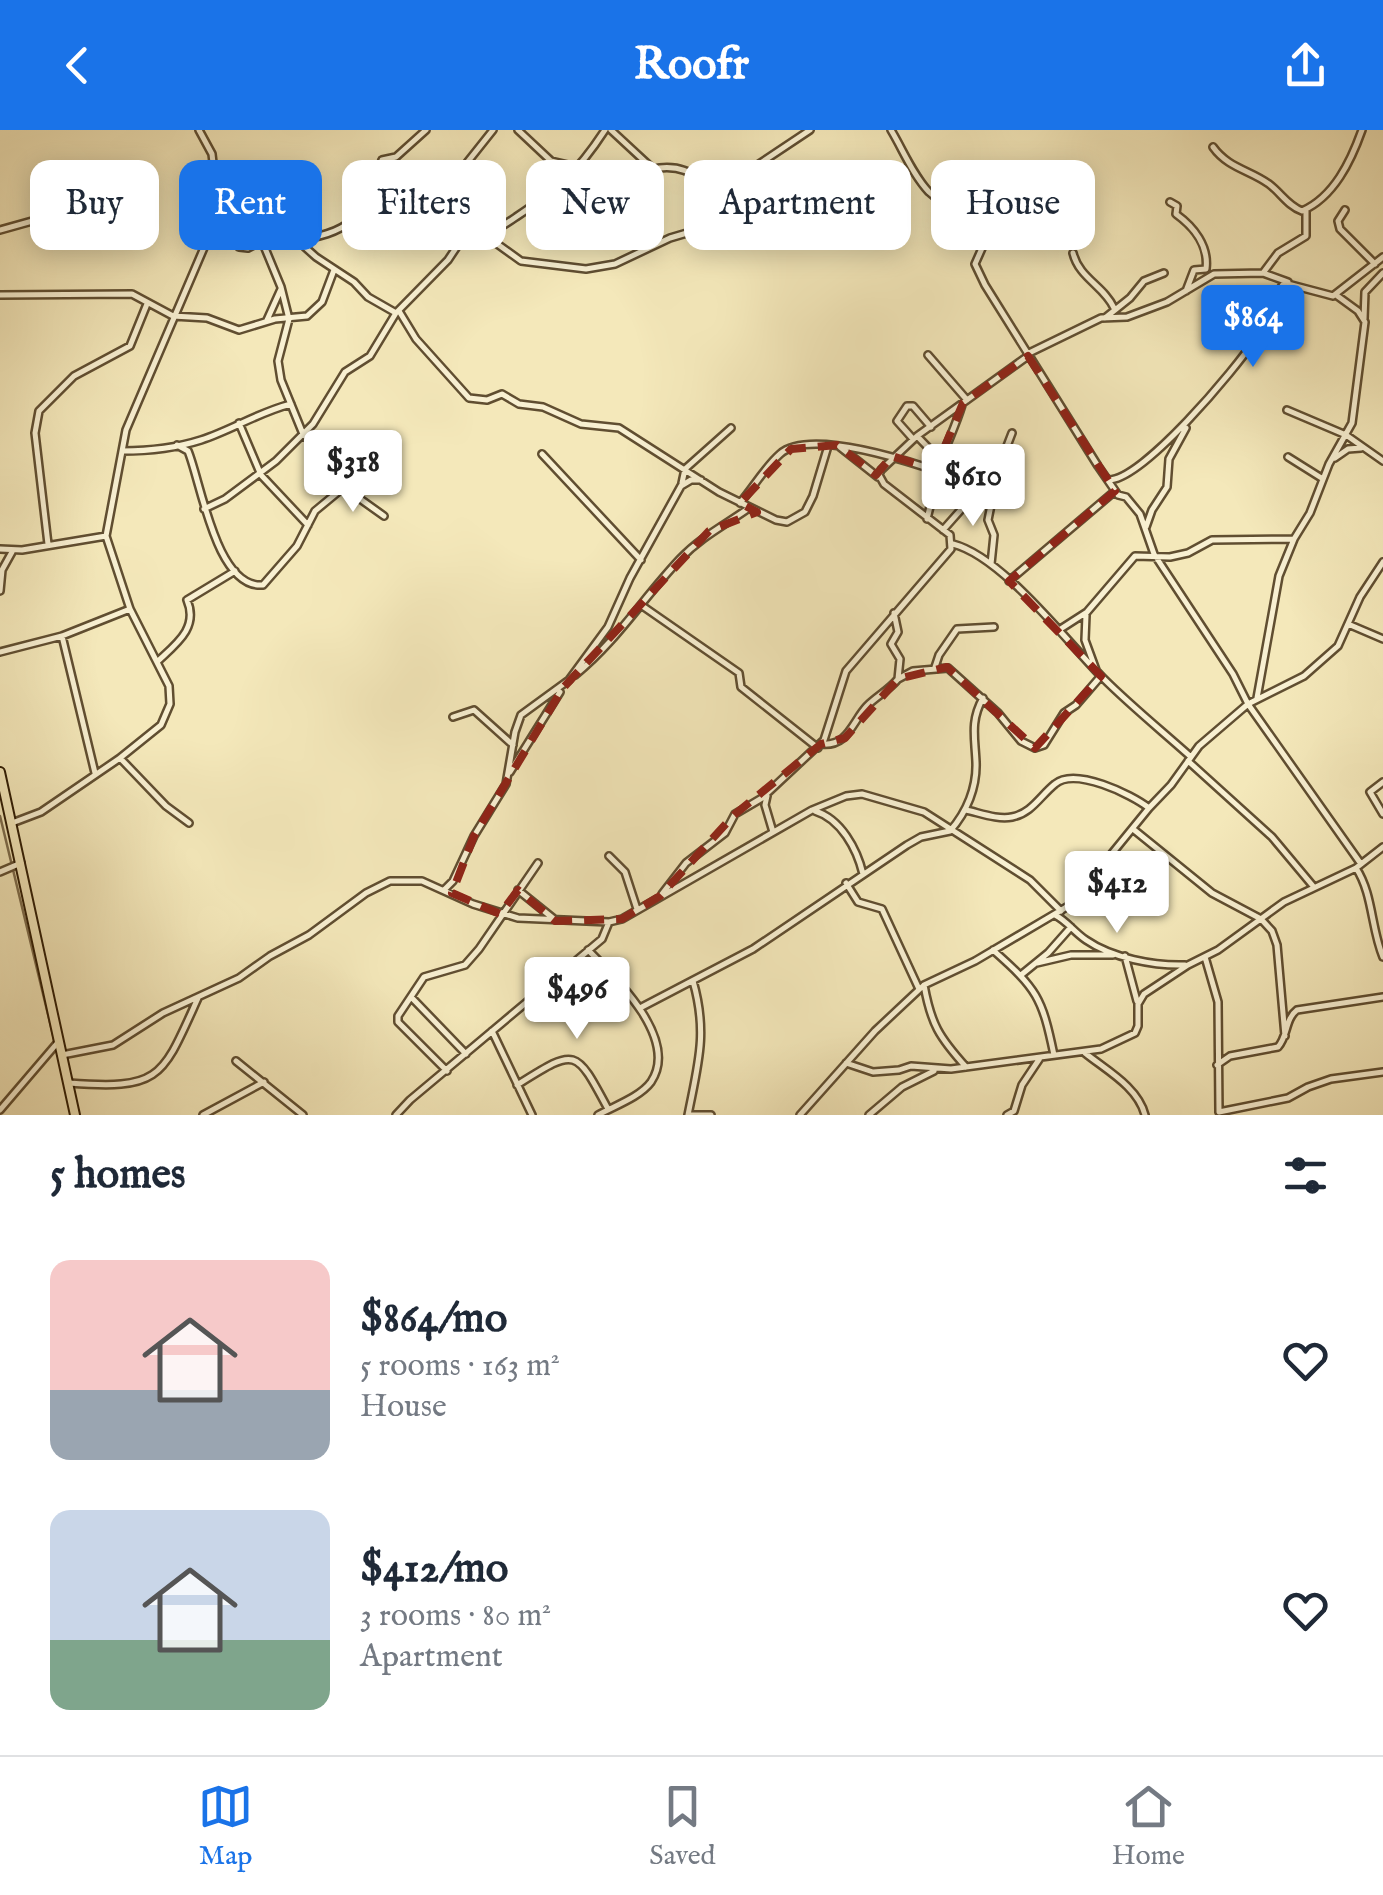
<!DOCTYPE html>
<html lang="en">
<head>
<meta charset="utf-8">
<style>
  :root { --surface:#fff; --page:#f2f2f3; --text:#1f2937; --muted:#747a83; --line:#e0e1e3; --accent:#1a73e8 }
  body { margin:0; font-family:"IM FELL English",serif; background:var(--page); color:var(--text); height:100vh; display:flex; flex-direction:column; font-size:38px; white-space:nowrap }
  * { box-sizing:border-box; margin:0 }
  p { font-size:32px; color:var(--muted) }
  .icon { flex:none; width:55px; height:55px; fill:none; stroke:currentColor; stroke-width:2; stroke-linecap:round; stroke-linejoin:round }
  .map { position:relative; height:985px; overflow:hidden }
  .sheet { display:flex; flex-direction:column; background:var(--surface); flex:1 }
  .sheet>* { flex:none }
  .guide { position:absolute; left:30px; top:30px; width:1325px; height:90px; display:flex; gap:20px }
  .price { position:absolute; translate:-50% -85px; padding:0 22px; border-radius:10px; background:#fff; color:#222; font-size:32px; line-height:65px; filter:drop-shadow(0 2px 5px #0008) }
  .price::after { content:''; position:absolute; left:50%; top:60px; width:30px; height:22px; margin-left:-15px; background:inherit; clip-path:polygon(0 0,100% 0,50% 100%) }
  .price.on { background:var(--accent); color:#fff }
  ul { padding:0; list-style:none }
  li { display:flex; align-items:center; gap:30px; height:250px; padding:0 50px }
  li span { display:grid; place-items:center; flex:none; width:280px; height:200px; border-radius:20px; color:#555 }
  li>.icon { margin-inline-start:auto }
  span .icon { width:120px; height:120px; fill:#fffc; stroke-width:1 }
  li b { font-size:42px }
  h2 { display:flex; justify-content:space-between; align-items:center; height:120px; padding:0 50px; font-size:42px }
  .chip { padding:0 35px; border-radius:20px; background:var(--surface); box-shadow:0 5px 25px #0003; font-size:35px; line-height:90px }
  .chip.on { background:var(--accent); color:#fff }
  header { display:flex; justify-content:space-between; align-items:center; height:130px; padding:0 50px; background:var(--accent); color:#fff; font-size:45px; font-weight:700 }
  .menu { display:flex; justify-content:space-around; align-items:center; height:140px; border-top:2px solid var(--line); background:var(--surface); font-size:28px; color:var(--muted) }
  .menu a { display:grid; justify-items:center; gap:5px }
  .menu .on { color:var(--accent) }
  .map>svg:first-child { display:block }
</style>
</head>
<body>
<header><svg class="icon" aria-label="back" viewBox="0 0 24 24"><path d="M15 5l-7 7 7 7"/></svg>Roofr<svg class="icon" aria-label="share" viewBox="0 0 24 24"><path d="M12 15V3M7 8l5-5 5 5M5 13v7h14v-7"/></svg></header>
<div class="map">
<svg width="1383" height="985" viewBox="0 0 1383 985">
  <rect width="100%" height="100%" fill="#f4e8ba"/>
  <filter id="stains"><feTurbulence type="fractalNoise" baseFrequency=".002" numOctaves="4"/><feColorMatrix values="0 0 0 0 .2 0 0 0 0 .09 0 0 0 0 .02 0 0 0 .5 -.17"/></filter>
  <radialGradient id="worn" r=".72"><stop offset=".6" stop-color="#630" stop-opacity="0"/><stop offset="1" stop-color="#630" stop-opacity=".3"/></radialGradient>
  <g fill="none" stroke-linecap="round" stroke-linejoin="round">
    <path stroke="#7d6c4c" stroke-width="2.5" d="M0 686 59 930"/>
    <g stroke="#604e31" stroke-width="10">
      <path id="street" d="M518 0 551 31 577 37
        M611 0 652 38
        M891 0C903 20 913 45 929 62 952 84 974 72 983 116L975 134 985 155 1098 336 1118 365 1126 367 1140 384 1154 424 1233 544 1248 574 1361 734
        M1213 17C1228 38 1250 40 1269 54 1281 63 1288 76 1302 81 1334 67 1351 31 1362 0
        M744 44 810 0
        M218 59C244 79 230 91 239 117L248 118 262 111
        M558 62 577 59 596 64C628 47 668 22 701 50
        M1170 72 1177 76 1176 84C1194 97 1209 116 1206 139L1194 140 1186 161
        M367 74C404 92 439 102 480 103 493 103 506 94 516 87 558 59 577 43 605 0
        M1345 80 1338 91 1340 99 1375 134
        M427 96 458 44 493 0
        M0 100 68 81
        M482 103 521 131 586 139 615 134 670 108 697 100
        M296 109 316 127 354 152 368 167 396 183 448 130 468 100
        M1073 123C1079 148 1104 156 1114 178
        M1263 143 1278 123 1306 106V80
        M0 165 132 164 173 186 207 188 239 200 275 189 307 186 322 172 334 140
        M399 181 416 209 469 268 487 270 502 264 519 274 543 277 581 294 619 298 719 362 776 390 787 392 805 382 813 366 828 316
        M1105 188 1130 168 1144 151 1164 143
        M1364 189 1365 162 1383 143
        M267 190 281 159
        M1027 224 1101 188 1127 187 1167 172 1214 144 1263 143 1288 152
        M928 225 967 270
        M1287 280 1346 305 1383 331
        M239 293 261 345 308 395
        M917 306 941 331 927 389
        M913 309 897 291 907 276H913L931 297
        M177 315 188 321C201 352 216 459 263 455L297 416 315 381 338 362 344 347 341 340 303 304 281 250 278 231 289 189 281 157 262 111 272 104C307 115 352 104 370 68 376 56 378 43 382 30L396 27 426 0
        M840 317 878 347
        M122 321C148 321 176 318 201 310 232 300 259 282 291 274
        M542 324 641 430
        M1288 327 1323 349
        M1335 328 1348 319 1361 318
        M1108 350C1142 351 1236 239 1256 208 1267 191 1272 169 1284 153L1333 166 1383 127
        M682 353 685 339 731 298
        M342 356 384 386
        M740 373C753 358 765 337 780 324 807 300 894 327 925 337L936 336C943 327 958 288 962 275
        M204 379 225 369 276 331 313 294 345 242 370 226 396 183
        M1146 397 1152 380 1167 357 1169 329 1186 298
        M943 400 966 374 997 366 1017 334 1007 316 1012 303
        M48 414 35 303 39 281 74 246 130 216 147 174
        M953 414C1003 427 1066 511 1103 548 1131 576 1162 601 1191 627
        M0 419 22 420 106 406
        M991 434 994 405 988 390 992 370
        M1009 451 1115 361
        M0 461 2 440 12 422
        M641 475 739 543 741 557 818 618
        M1086 485 1085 510 1096 540
        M1348 494 1383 509
        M1059 500 1087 482 1135 426 1170 427 1188 423 1212 410 1294 409
        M62 506 95 643
        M0 522 62 506 130 479
        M157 532C176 514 199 498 187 470L235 441
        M935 537 939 525 957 499 994 497
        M575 545C616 512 644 467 680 429 701 407 725 395 749 378
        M898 549 913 541 948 538 998 583 1021 611 1035 618 1044 615 1064 583 1076 575 1101 546
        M1257 568 1279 446 1294 409 1310 383 1329 334 1352 293 1365 192 1358 181 1336 165
        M453 587 474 580 513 615
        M821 614C848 617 852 592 867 576 877 566 889 560 898 549L900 529 891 514 898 502 894 483
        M120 628 161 595 170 574 169 556 130 479 106 406 126 300 206 113 218 76 212 24 199 0
        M1188 631 1272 707 1313 756
        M510 642 560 562
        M1383 652 1370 662 1383 684
        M767 666 765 675 773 702
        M966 680C980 683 998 690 1012 687 1032 683 1040 666 1055 654 1075 637 1131 664 1149 678
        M815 681C841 689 857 719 863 744
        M12 693 41 682 120 628 166 676 189 693
        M1133 699 1212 763 1261 789 1272 801 1277 815 1285 906
        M609 726 625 742 637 779
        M1356 738C1373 764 1371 798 1383 827
        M0 742 21 733
        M846 753 858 772 882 779 919 859
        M444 760 453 751 474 706 506 654 515 602 521 585 569 550 608 497 630 448 681 356 691 350H701
        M518 760 554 789
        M662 764 686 733 725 703 735 684 762 668 824 610 846 541 951 419 950 405 884 354 879 345 881 340 917 306 1028 226
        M1055 785C1067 791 1074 802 1086 810 1112 828 1154 836 1185 835
        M588 820C615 847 680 909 651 952 640 967 614 976 598 985
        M993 820C1037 859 1042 867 1054 925
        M1125 826 1137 871
        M1205 827 1218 872 1219 982
        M1037 833 1071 825H1113
        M1021 845 1048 823 1071 797
        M924 855C931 894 939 907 966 937
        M413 869 466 924
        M640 878 753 819 907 715 921 707 950 701C967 682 977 657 976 632 975 608 970 591 983 568
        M492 901 532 985
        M1085 923C1106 940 1138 957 1145 985
        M62 925 113 915 163 883 239 848 270 826 309 805 366 763 390 751H422L473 774 518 788 609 792 622 789 812 680 846 666 862 664 924 682 1030 750 1061 781
        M236 931 303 985
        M846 933 873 942 899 940 911 936 951 939 1101 919 1135 903 1138 896V874L1144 864 1188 835 1218 820 1284 772 1356 738 1383 717
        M1217 935 1230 926 1278 917C1288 906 1285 889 1297 880L1383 867
        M447 941 398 892V886L424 847 465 835 479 819 538 733
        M69 953C161 960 162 948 198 868
        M517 955C576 918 575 917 608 979
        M0 980 59 911
        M1219 982 1288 968 1308 957 1331 949 1383 942
        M203 985 264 952
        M396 985 410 970 602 809 609 792
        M688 985C698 934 708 903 693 851
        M690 985H711
        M800 985 875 901 924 855 975 831 1070 775 1149 678 1171 655 1199 616 1248 574 1304 546 1338 516 1360 467 1383 432
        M869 985 902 957 934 941
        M1007 985 1014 981 1022 955 1040 928"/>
    </g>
    <g stroke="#2e1b03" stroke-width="12">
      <path id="primary" d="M0 642 75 985"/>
    </g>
    <use href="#street" stroke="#f8f0d2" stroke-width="5"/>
    <use href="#primary" stroke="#f4e8ba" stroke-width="8"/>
  </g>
  <path fill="none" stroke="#8f2418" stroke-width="8" stroke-dasharray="20 12" stroke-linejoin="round" d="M1028 226 1115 361 1009 451 1101 546 1035 618 947 537 898 549 845 608 821 614 734 685 660 766 622 789 555 791 518 760 500 784 452 763 474 706 563 558 709 401 757 382 740 373 791 319 837 315 876 345 892 326 935 340 963 273Z"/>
  <rect width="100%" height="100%" filter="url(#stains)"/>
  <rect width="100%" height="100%" fill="url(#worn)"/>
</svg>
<b class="price on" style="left:1253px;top:240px">$864</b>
<b class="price" style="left:353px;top:385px">$318</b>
<b class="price" style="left:973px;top:399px">$610</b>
<b class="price" style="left:1117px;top:806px">$412</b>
<b class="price" style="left:577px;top:912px">$496</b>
<div class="guide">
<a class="chip">Buy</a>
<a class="chip on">Rent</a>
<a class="chip">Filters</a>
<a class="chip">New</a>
<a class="chip">Apartment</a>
<a class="chip">House</a>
</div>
</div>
<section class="sheet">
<h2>5 homes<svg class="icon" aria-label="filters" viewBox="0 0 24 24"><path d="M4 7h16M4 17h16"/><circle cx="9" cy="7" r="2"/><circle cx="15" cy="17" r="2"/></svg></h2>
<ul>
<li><span style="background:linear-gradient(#f6c9c9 65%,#9aa5b1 0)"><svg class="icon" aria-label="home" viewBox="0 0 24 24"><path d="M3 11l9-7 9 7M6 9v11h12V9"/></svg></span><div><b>$864/mo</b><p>5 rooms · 163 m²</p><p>House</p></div><svg class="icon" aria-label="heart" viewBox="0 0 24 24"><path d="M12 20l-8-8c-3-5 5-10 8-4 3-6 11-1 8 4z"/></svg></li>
<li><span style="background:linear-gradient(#c9d6e8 65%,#7fa58c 0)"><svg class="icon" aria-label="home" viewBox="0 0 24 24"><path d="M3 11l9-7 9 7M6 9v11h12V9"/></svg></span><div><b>$412/mo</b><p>3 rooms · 80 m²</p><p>Apartment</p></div><svg class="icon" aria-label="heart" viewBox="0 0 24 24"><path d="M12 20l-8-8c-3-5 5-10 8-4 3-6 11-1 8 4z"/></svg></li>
</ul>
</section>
<nav class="menu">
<a class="on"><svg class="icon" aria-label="map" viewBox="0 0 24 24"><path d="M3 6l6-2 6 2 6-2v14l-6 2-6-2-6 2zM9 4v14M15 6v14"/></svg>Map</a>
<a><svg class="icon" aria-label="saved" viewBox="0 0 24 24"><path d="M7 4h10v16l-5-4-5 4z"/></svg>Saved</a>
<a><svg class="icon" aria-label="home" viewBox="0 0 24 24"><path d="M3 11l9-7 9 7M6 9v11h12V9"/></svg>Home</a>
</nav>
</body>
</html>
